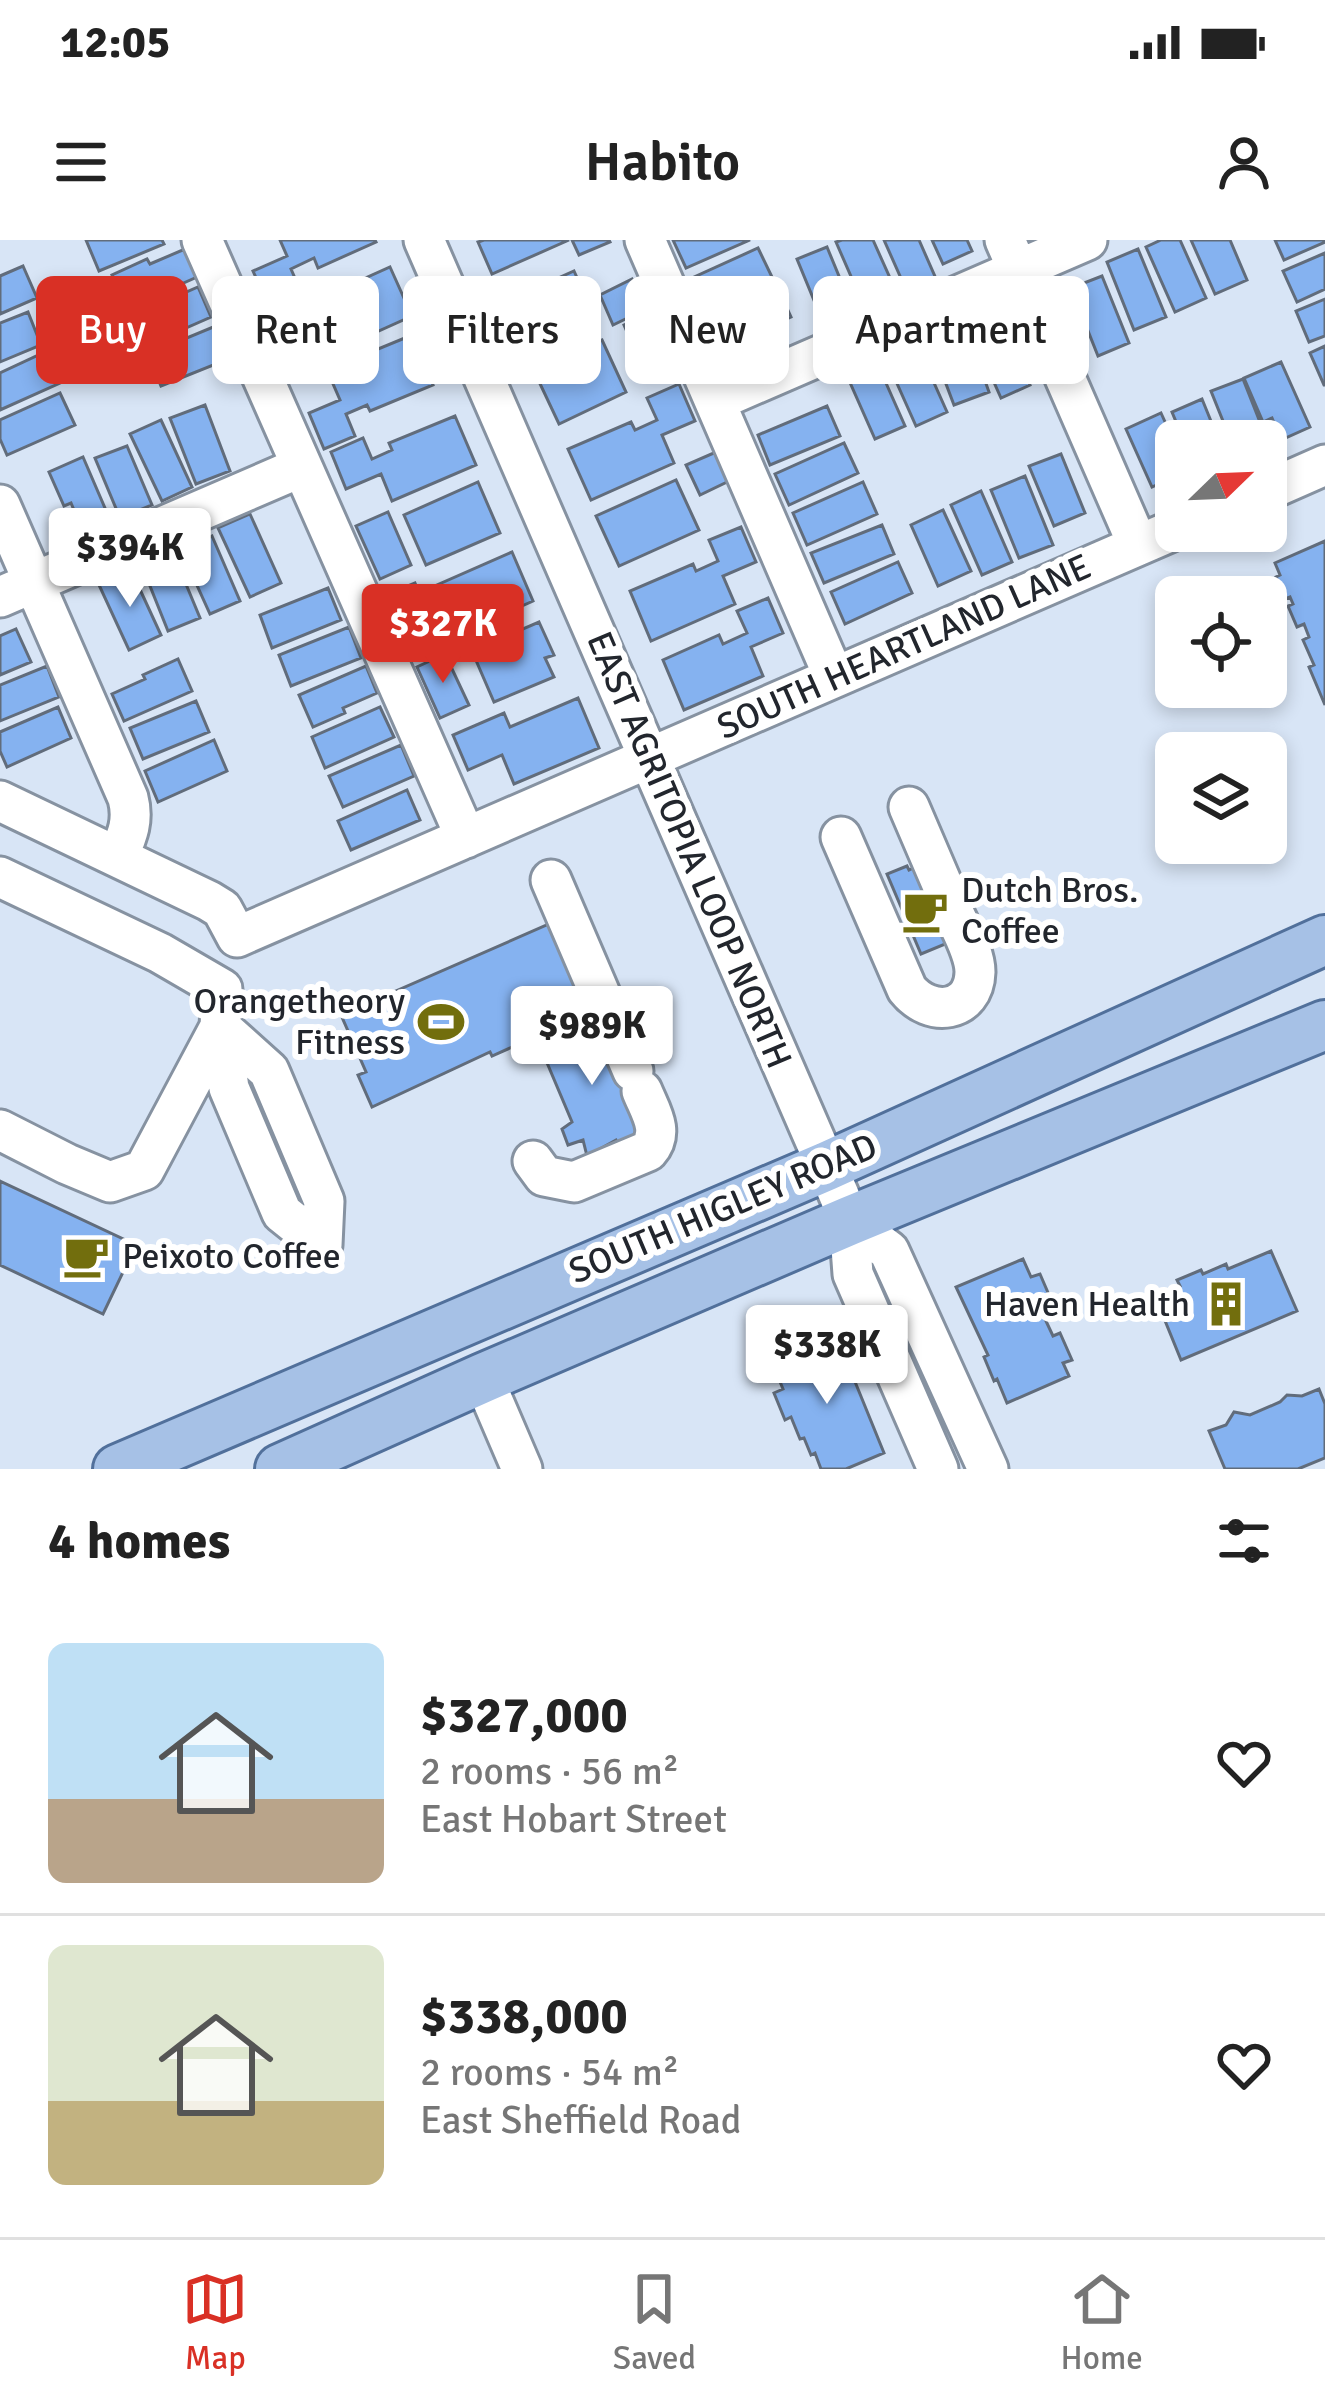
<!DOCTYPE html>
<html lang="en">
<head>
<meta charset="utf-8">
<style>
  :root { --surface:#fff; --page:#f6f6f6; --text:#222; --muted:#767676; --line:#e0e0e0; --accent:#d93025 }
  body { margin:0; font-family:Signika,sans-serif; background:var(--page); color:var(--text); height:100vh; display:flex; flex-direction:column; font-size:45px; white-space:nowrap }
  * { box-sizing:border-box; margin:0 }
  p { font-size:39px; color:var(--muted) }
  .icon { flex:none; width:66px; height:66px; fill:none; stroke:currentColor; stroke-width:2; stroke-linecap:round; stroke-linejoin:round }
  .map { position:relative; height:1229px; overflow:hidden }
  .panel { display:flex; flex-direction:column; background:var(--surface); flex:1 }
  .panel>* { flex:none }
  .hud { position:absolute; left:36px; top:36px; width:1254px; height:108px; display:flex; gap:24px }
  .needle { width:78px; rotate:67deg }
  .controls { position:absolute; left:1155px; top:180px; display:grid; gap:24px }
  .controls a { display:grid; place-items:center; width:132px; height:132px; border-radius:18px; background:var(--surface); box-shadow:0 6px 18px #0003; font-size:60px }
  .price { position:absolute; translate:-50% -102px; padding:0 27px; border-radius:12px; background:#fff; color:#222; font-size:39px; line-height:78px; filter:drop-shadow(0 3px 6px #0008) }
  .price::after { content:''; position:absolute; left:50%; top:72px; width:36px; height:27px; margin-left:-18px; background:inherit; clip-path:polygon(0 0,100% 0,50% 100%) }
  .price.selected { background:var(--accent); color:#fff }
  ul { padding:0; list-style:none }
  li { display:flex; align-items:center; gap:36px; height:300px; padding:0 48px }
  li+li { border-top:3px solid var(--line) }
  li span { display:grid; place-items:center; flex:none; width:336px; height:240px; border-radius:18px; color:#555 }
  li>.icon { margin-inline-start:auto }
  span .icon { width:144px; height:144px; fill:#fffc; stroke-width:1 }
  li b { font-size:51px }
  h2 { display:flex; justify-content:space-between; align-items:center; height:144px; padding:0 48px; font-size:51px }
  .tag { padding:0 42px; border-radius:18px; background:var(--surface); box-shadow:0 6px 18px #0003; font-size:42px; line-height:108px }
  .tag.selected { background:var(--accent); color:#fff }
  .status { display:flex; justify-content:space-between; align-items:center; height:84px; padding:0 60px; background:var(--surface); direction:ltr }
  .status svg { height:33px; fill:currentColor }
  header { display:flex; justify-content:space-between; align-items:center; height:156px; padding:0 48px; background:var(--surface); font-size:54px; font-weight:600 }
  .tab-bar { display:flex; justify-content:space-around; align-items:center; height:168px; border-top:3px solid var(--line); background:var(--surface); font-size:33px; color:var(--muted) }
  .tab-bar a { display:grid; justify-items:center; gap:6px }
  .tab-bar .selected { color:var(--accent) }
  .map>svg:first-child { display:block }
</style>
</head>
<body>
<div class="status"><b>12:05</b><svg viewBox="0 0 49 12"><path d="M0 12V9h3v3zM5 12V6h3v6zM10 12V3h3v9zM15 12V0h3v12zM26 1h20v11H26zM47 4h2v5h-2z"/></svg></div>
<header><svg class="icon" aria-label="menu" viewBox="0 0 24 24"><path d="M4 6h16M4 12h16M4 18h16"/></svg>Habito<svg class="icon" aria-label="person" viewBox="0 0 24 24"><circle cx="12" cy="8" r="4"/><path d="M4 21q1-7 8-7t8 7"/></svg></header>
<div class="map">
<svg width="1325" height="1229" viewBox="0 0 1325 1229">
  <rect width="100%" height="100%" fill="#d8e5f6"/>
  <path fill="#85b2f0" stroke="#616c7b" stroke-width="3" d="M86 0H162L164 4 99 31Z
    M280 0H375L376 2 318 28 314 18 291 29 301 52 269 66 253 31 287 16Z
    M484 0H569L492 34 478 2Z
    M572 0H609L610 2 579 15Z
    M673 0H750L686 28Z
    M842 0H873L899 58 867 73 836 2Z
    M884 0H919L937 41 908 54Z
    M932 0H967L972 11 943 24Z
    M1161 0H1180L1206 58 1175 72 1146 7Z
    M1191 0H1230L1247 40 1215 54Z
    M1275 0H1325V2L1284 20Z
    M827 7 855 75 825 87 797 19Z
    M758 8 772 37 705 68 692 38Z
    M185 9 197 37 127 68 112 35 147 19 150 24Z
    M1138 9 1166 77 1134 90 1107 22Z
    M1325 13V49L1297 62 1283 31Z
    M23 26 37 58 0 74V36Z
    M390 27 412 76 332 112 310 63Z
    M574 31 596 79 527 110 513 80 522 76 514 58Z
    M1102 36 1129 103 1098 116 1071 48Z
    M632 39 646 69 613 85 600 55Z
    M777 46 791 77 721 108 707 77Z
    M198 47 211 77 145 106 132 76Z
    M1325 59V96L1309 102 1296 71Z
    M654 71 677 124 647 138 624 85Z
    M28 72 41 105 0 122V83Z
    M1001 80 1030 145 1001 158 972 93Z
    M303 84 321 128 291 140 272 96Z
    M218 85 231 118 161 146 148 114Z
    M958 87 972 123 978 121 989 152 954 165 929 99Z
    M412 95 433 145 370 171 367 165 346 174 355 196 324 209 309 173 340 160 327 130Z
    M602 100 626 152 559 184 534 131Z
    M1325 106V145H1324L1310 113Z
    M918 107 947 172 916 186 887 121Z
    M45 112 60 143 0 170V133Z
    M1281 122 1310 187 1281 200 1272 178 1263 182 1244 138Z
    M878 125 905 186 875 199 848 138Z
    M1243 139 1269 205 1266 207V201H1231L1211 151Z
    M679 144 695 181 662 195 674 223 591 260 568 209 631 182 635 190 657 180 647 158Z
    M60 153 75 185 7 215 0 199V180Z
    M1202 159 1219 201H1184L1172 172Z
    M205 165 230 231 196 244 170 178Z
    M827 166 840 196 770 225 758 195Z
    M1161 173 1176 206V236L1152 247 1126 189Z
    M455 176 476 225 392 261 381 234 346 249 331 212 363 198 372 219 392 210 389 203Z
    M161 180 192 247 162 261 130 194Z
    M844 203 858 233 789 265 775 234Z
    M127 206 152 265 120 278 95 218Z
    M716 212 729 241 700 255 686 225Z
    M1061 214 1085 273 1054 286 1029 226Z
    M83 217 111 282 84 294 71 263 64 266 49 232Z
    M1025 236 1053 305 1019 318 991 250Z
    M676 240 699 290 619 326 596 276Z
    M478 242 500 293 426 325 404 275Z
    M863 242 877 274 807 305 793 273Z
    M981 251 1012 322 982 335 951 265Z
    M943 270 971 331 938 346 911 285Z
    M388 272 411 325 380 339 356 286Z
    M250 274 281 343 250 357 218 288Z
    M882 285 894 314 824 343 811 313Z
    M741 287 756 322 723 336 735 364 651 401 630 351 693 324 696 331 718 321 709 300Z
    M212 296 240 361 210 374 181 310Z
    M1325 301V465L1309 427 1314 425 1303 400 1309 397 1304 384 1297 387 1288 366 1293 364 1290 357 1285 359 1276 337 1280 335 1275 323Z
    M171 308 200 378 168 391 140 321Z
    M512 312 533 361 459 394 437 345Z
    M898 322 912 353 845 384 831 352Z
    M131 330 161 395 129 410 99 345Z
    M415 343 428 372 399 385 386 355Z
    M328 348 341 380 272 408 260 375Z
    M768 358 783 393 751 407 763 436 684 470 663 420 719 395 723 404 747 393 737 371Z
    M539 382 554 415 545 418 554 437 494 462 472 411Z
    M349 387 361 418 291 446 279 415Z
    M16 389 31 422 0 435V396Z
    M445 414 469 465 440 478 417 427Z
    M178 419 192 451 124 481 112 454 145 439 143 435Z
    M47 426 59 457 0 481V445Z
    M366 426 377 453 343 468 345 473 313 487 299 455Z
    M578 458 599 508 514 544 502 515 468 530 453 495 504 473 510 487Z
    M196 461 209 492 143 519 130 488Z
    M58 467 71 498 7 527 0 511V492Z
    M380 467 394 497 325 528 312 497Z
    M214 500 227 531 158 562 145 531Z
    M401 505 414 536 343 567 329 536Z
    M407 550 420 580 351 610 338 581Z
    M922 624 955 700 921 714 887 634 907 626 909 630Z
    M549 684 595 766 544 789 546 792 492 816 490 812 372 867 358 835 366 832 341 775Z
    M594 775 651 895 620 908 616 900 587 916 583 900 568 905 562 889 572 882 537 799Z
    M0 941 136 1005 103 1074 0 1025Z
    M1271 1011 1297 1071 1181 1120 1155 1056 1180 1046 1177 1040 1201 1030 1203 1034 1226 1024 1228 1029Z
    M1023 1019 1031 1037 1040 1034 1049 1055 1040 1059 1048 1077 1045 1079 1053 1096 1060 1093 1072 1120 1063 1123 1069 1136 1007 1163 997 1139 994 1141 984 1117 988 1115 956 1047Z
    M837 1098 841 1102 849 1121 847 1122 884 1213 846 1229H821L815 1213 811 1215 804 1198 800 1199 791 1177 785 1180 774 1153 783 1149 773 1125Z
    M1319 1149 1325 1164V1218L1298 1229H1225L1209 1191 1226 1185 1234 1172 1250 1175 1280 1162 1287 1155 1302 1156Z"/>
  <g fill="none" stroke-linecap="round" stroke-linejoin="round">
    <g stroke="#8692a1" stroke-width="45">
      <path id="minor" d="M202 0 466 598
        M424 0 839 955 849 981 853 1034 938 1229
        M645 0 834 437
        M1005 0 1138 305
        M715 161 1087 0
        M1266 251 1325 225
        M0 265 128 558C134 581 127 596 118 617
        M0 357 301 227
        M0 561 209 661 222 669 237 697 1176 289
        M909 567 942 644
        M841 597 907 749C930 778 974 773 975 732 975 712 960 688 952 669
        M0 637 160 713 222 749 220 787 229 848 282 973 322 1005
        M551 640 633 831
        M220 787 269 831 324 961 322 1005
        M0 890 67 924 110 942 144 930 220 787
        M533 921 544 936 574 942 648 911C665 892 650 871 642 851
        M849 981 889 1011 988 1229
        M483 1138 522 1229"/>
    </g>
    <g stroke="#51709b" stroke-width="54">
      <path id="major" d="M118 1229 827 926 1325 700
        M280 1229 483 1138 849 981 1325 785"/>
    </g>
    <use href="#minor" stroke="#fff" stroke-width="39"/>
    <use href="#major" stroke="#a6c1e6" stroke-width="48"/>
  </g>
  <defs>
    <g id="cafe-bare" transform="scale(3.6)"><path d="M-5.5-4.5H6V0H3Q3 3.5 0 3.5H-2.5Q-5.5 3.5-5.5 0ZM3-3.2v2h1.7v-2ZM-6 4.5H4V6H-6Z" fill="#726e0d" stroke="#fff" stroke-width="2.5" paint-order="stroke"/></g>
    <g id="stadium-bare" transform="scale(3.6)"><path d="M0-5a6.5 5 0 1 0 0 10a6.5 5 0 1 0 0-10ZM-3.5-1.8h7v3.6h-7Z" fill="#726e0d" stroke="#fff" stroke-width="2.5" paint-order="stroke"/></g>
    <g id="building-bare" transform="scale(3.6)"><path d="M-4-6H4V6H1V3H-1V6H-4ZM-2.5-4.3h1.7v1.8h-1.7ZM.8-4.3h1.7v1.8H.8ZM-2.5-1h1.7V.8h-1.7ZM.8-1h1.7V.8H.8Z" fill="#726e0d" stroke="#fff" stroke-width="2.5" paint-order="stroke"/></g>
  </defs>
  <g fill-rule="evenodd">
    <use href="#cafe-bare" x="925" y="671"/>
    <use href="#stadium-bare" x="441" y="782"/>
    <use href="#cafe-bare" x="86" y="1016"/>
    <use href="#building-bare" x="1226" y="1064"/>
  </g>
  <g text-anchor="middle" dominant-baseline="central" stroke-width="12" stroke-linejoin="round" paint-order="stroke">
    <g font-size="36" fill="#22262d" stroke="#fff">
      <text transform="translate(904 407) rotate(-24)">SOUTH HEARTLAND LANE</text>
      <text transform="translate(689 610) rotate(67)">EAST AGRITOPIA LOOP NORTH</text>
      <text transform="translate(723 969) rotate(-23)">SOUTH HIGLEY ROAD</text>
    </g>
    <g font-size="36" fill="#22262d" stroke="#fff" text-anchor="start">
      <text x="961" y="650">Dutch Bros.<tspan x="961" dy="41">Coffee</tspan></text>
      <text x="405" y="761" text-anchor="end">Orangetheory<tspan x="405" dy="41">Fitness</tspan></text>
      <text x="122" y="1016">Peixoto Coffee</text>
      <text x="1190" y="1064" text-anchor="end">Haven Health</text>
    </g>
  </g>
</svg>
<div class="controls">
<a><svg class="needle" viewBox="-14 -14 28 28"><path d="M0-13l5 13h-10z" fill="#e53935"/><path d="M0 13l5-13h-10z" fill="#767676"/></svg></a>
<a><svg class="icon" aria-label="locate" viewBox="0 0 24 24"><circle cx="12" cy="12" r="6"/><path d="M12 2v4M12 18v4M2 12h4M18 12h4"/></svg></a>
<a><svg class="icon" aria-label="layers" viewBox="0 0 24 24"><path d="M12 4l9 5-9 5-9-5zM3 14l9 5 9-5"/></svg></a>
</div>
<b class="price" style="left:130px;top:370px">$394K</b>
<b class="price selected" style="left:443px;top:446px">$327K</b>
<b class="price" style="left:592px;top:848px">$989K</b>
<b class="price" style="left:827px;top:1167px">$338K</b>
<div class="hud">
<a class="tag selected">Buy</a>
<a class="tag">Rent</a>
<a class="tag">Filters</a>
<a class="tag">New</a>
<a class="tag">Apartment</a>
</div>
</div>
<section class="panel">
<h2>4 homes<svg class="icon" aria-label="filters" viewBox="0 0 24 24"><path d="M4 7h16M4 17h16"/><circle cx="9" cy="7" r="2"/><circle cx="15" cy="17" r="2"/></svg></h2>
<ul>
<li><span style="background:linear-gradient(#bfe0f5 65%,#b9a48a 0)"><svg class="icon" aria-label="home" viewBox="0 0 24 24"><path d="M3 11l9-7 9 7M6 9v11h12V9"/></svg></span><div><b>$327,000</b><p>2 rooms · 56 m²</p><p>East Hobart Street</p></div><svg class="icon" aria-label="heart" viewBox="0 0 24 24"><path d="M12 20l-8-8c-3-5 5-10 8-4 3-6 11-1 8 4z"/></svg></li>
<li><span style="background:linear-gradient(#dfe7d0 65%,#c2b280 0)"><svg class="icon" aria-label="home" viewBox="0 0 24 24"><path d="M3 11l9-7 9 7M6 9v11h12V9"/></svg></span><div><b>$338,000</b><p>2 rooms · 54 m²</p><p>East Sheffield Road</p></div><svg class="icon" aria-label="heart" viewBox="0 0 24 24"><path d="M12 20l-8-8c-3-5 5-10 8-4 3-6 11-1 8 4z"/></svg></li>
</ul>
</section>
<nav class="tab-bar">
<a class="selected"><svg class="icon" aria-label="map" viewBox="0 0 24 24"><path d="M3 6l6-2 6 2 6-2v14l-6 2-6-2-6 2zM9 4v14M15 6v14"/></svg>Map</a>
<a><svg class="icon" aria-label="saved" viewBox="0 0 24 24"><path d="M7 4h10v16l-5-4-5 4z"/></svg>Saved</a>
<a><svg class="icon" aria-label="home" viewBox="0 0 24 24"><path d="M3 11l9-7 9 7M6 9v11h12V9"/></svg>Home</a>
</nav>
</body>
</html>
